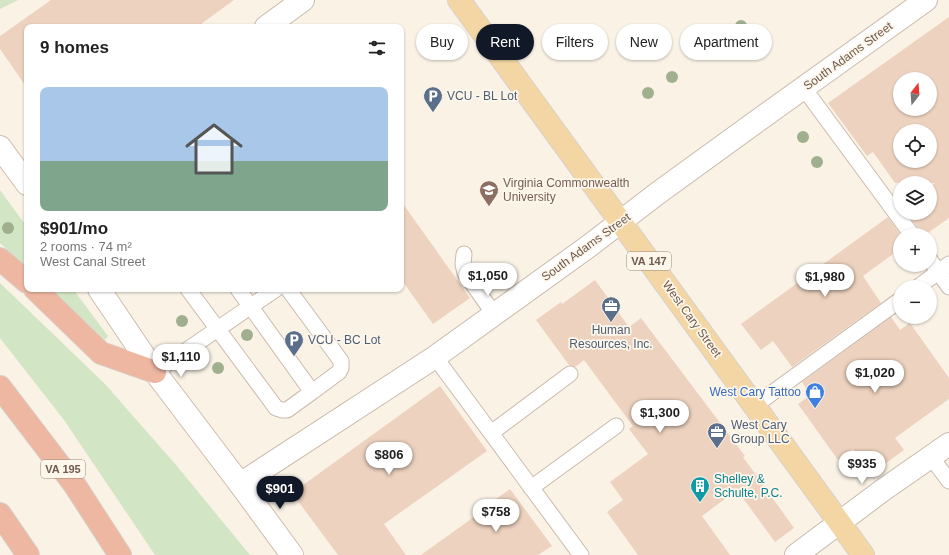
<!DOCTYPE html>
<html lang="en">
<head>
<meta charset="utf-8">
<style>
  :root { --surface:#fff; --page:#f6f6f6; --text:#222; --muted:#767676; --line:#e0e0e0; --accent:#111827 }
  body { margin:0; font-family:Helvetica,sans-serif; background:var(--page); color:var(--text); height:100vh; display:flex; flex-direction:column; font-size:15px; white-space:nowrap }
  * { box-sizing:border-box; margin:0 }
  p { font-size:13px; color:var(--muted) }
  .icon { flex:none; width:22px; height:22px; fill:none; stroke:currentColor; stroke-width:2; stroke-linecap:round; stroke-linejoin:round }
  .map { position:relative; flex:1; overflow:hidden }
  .side { position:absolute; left:24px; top:24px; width:380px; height:268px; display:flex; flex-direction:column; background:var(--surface); border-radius:8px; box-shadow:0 1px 3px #0004 }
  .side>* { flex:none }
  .guide { position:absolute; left:416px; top:24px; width:380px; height:36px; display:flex; gap:8px }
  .needle { width:26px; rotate:17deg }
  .tools { position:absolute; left:893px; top:72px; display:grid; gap:8px }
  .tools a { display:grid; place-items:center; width:44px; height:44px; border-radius:50%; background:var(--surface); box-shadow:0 1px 3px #0004; font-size:20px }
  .price { position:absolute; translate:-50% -34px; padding:0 9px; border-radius:14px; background:#fff; color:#222; font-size:13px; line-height:26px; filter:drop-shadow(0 1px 2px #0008) }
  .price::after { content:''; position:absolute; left:50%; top:24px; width:12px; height:9px; margin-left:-6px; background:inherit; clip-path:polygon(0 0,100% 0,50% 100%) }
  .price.current { background:var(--accent); color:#fff }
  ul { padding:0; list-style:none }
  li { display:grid; align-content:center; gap:8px; height:212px; padding:0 16px }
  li+li { border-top:1px solid var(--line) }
  li span { display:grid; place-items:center; height:124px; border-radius:8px; color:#555 }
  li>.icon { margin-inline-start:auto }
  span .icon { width:72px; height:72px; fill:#fffc; stroke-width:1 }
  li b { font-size:17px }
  h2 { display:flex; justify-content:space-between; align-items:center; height:48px; padding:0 16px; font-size:17px }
  .tag { padding:0 14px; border-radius:18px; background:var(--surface); box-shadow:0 1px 3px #0004; font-size:14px; line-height:36px }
  .tag.current { background:var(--accent); color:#fff }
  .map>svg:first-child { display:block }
</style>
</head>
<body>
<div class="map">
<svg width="949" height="555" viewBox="0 0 949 555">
  <rect width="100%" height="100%" fill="#faf2e5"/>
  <path fill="#d2e6c5" d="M0 0H18L0 9Z
    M0 190 27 227V267L0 243Z
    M0 283 105 384 176 465 250 555H155L64 420 0 338Z
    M51 289H73L108 336 105 340Z"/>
  <path fill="#edd2bf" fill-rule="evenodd" d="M51 0H234L197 27H27V88L0 49V36Z
    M949 17V218L925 235H921L919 230 907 213H930V187L935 183H895L873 152 867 156 828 103ZM900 79H930V109H900ZM900 131H930V161H900Z
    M401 201 470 298 433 324 401 279Z
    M888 217 901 235H900V249L863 276 881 303 792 367 773 341 761 350 741 324Z
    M595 280 629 327 641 318 745 456 743 457 794 528 775 542 737 490 702 516 730 555H638L607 512 623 500 610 482 648 454 629 429 633 426 584 360 575 367 573 366 569 365 536 320 561 302 562 304Z
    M891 317 900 330 910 323 949 378V399L895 438 904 450 871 474 853 449 838 460 798 404 811 395 802 382Z
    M440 386 487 451 384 524 406 555H338L292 493Z
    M510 489 552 546 538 555H421L478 514 477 513Z"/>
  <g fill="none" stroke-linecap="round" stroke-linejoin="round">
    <g stroke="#cabaac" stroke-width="17">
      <path id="service" d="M803 87 912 235
        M464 254 463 264 465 273 494 314
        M930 260 949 287
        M918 287 949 264
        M188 289 276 408 282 410H287L312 392 238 289
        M288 289 341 361V368L339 372 312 392
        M435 357 581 555
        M155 372 276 289
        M754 406 900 300
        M491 433 570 374
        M931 457 949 481
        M531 488 616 426"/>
    </g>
    <g stroke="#cabaac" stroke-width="24">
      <path id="minor" d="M266 27 303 0
        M240 484 435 357 589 246 658 193 760 119 926 0
        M796 555 883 490 949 444"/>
    </g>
    <g stroke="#cfbcad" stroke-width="24">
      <path id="secondary" d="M0 147 27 184
        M99 289 155 372 240 484 292 555"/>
    </g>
    <g stroke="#d7d1cd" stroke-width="24">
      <path id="primary" d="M459 0 863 555"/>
    </g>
    <g stroke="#d7d1cd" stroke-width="24">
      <path id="motorway" d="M0 259 27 282
        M35 289 101 353 155 372
        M0 387 74 484 120 555
        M0 514 28 555"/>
    </g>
    <use href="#service" stroke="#fff" stroke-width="15"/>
    <use href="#minor" stroke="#fff" stroke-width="22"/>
    <use href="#secondary" stroke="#fff" stroke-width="22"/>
    <use href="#primary" stroke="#f3d6a3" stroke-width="22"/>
    <use href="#motorway" stroke="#eeb7a1" stroke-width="22"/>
  </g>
  <g fill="#a0b08f">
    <circle cx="741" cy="26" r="6"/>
    <circle cx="717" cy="45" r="6"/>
    <circle cx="558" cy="47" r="6"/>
    <circle cx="672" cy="77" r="6"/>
    <circle cx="648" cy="93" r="6"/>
    <circle cx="803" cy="137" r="6"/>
    <circle cx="817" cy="162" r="6"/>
    <circle cx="8" cy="228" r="6"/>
    <circle cx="182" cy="321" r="6"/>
    <circle cx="247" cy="335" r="6"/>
    <circle cx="218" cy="368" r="6"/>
  </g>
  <defs>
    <g id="parking-pin" transform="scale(1)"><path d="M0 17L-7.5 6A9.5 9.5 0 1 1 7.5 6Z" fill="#5c6f8a" stroke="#fdf6eb"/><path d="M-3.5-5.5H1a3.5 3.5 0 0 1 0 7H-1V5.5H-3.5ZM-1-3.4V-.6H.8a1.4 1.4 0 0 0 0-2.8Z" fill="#fff"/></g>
    <g id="university-pin" transform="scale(1)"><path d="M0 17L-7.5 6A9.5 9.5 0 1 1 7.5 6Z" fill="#8d6e63" stroke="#fdf6eb"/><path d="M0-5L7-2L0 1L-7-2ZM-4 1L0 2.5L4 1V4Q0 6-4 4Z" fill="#fff"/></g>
    <g id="office-pin" transform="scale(1)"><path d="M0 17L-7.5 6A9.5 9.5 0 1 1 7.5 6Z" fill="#5c6f8a" stroke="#fdf6eb"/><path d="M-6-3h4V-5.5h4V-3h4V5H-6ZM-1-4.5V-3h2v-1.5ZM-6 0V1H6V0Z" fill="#fff"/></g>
    <g id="shop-pin" transform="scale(1)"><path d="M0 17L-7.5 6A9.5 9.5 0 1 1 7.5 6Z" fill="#3f7fe0" stroke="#fdf6eb"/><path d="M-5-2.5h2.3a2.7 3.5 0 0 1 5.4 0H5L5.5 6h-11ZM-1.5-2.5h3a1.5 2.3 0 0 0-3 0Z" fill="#fff"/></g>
    <g id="building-pin" transform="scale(1)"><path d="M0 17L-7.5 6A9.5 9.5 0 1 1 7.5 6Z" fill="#0f9aa8" stroke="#fdf6eb"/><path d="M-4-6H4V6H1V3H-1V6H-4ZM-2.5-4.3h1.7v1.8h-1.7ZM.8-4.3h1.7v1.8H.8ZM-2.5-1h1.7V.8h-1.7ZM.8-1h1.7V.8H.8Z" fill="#fff"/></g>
  </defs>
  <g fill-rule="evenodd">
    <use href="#parking-pin" x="433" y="96"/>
    <use href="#university-pin" x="489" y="190"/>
    <use href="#office-pin" x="611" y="306"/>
    <use href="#parking-pin" x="294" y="340"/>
    <use href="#shop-pin" x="815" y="392"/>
    <use href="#office-pin" x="717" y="432"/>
    <use href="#building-pin" x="700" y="486"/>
  </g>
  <g text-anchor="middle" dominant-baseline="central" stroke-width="3.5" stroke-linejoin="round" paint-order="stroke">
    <g fill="#fdf6eb" stroke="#9a897c" stroke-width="1">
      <rect x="627" y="252" width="44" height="18" rx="3"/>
      <rect x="41" y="460" width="44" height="18" rx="3"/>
    </g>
    <g font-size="11" font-weight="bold" fill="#705a4d">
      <text x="649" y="261">VA 147</text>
      <text x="63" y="469">VA 195</text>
    </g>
    <g font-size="12" fill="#705a4d" stroke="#fdf6eb">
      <text transform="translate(848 56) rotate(-36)">South Adams Street</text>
      <text transform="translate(586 247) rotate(-36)">South Adams Street</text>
      <text transform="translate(692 319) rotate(54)">West Cary Street</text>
    </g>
    <g font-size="12" fill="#4e5e75" stroke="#fdf6eb" text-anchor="start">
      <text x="447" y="96">VCU - BL Lot</text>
      <text x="611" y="330" text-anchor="middle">Human<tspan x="611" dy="14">Resources, Inc.</tspan></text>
      <text x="308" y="340">VCU - BC Lot</text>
      <text x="731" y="425">West Cary<tspan x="731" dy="14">Group LLC</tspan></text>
    </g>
    <g font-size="12" fill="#785e54" stroke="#fdf6eb" text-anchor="start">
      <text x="503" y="183">Virginia Commonwealth<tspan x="503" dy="14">University</tspan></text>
    </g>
    <g font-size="12" fill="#366cbe" stroke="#fdf6eb" text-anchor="end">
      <text x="801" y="392">West Cary Tattoo</text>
    </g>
    <g font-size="12" fill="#0d838f" stroke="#fdf6eb" text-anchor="start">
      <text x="714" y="479">Shelley &amp;<tspan x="714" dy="14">Schulte, P.C.</tspan></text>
    </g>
  </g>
</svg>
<div class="tools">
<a><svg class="needle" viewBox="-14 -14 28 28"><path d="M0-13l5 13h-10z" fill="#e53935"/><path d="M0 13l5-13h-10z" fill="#767676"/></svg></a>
<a><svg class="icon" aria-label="locate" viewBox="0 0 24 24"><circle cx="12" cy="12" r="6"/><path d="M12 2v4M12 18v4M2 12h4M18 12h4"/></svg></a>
<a><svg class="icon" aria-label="layers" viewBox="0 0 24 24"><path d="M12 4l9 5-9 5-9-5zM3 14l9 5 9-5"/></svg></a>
<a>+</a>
<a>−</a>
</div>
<b class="price" style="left:488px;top:297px">$1,050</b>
<b class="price" style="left:825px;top:298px">$1,980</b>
<b class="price" style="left:181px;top:378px">$1,110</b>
<b class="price" style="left:875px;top:394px">$1,020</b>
<b class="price" style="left:660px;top:434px">$1,300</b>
<b class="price" style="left:389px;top:476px">$806</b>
<b class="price" style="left:862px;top:485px">$935</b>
<b class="price current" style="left:280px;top:510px">$901</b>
<b class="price" style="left:496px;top:533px">$758</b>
<div class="guide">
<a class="tag">Buy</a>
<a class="tag current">Rent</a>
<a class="tag">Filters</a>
<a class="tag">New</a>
<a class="tag">Apartment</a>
</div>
<section class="side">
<h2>9 homes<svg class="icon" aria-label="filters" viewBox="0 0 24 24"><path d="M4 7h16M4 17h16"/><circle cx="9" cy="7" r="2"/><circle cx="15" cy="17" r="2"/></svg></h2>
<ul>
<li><span style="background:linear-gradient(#a9c7e8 60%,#7fa58c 0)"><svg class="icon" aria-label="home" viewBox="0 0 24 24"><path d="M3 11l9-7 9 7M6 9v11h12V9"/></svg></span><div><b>$901/mo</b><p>2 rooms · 74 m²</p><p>West Canal Street</p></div></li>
</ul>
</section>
</div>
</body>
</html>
